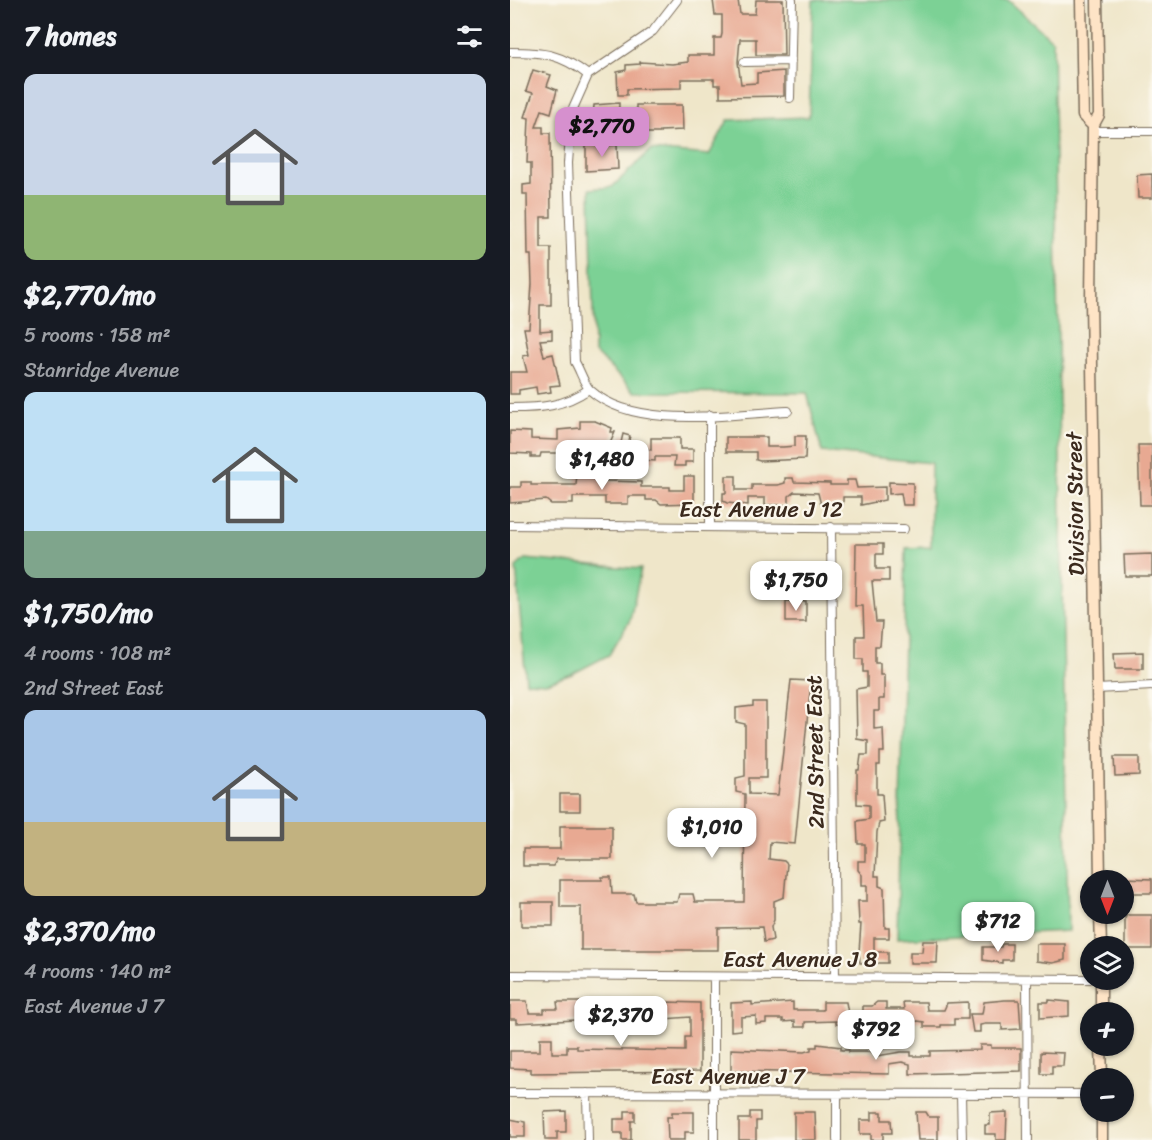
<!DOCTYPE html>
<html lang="en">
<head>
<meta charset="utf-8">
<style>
  :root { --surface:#171b24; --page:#242831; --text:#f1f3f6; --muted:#9ea1a6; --accent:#d690ce }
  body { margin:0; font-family:Sriracha,sans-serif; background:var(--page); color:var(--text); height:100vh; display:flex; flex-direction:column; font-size:22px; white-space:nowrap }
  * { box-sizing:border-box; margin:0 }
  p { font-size:20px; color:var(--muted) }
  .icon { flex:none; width:33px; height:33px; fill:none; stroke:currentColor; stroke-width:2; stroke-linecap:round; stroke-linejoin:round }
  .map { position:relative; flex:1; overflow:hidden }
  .panel { display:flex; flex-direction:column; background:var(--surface); width:510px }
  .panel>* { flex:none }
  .needle { width:39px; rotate:180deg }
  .controls { position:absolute; left:570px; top:870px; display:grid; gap:12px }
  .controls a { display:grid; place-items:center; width:54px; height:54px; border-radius:50%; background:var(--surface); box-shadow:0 2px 4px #0004; font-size:30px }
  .price { position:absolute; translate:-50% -51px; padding:0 14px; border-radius:12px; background:#fff; color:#222; font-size:20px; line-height:39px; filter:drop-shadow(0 2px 3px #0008) }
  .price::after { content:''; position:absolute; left:50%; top:36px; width:18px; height:14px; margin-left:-9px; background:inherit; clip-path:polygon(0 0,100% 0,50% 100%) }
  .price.current { background:var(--accent); color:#111 }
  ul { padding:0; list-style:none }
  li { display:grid; align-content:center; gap:12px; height:318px; padding:0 24px }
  li span { display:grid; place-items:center; height:186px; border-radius:12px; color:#555 }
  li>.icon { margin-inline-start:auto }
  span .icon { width:108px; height:108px; fill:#fffc; stroke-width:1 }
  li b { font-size:26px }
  h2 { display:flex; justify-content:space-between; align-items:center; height:72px; padding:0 24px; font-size:26px }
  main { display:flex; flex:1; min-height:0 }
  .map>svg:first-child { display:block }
</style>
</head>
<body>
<main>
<section class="panel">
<h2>7 homes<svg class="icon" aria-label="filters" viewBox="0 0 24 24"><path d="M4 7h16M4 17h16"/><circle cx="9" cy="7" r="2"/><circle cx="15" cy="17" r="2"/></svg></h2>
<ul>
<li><span style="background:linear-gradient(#c9d6e8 65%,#8fb573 0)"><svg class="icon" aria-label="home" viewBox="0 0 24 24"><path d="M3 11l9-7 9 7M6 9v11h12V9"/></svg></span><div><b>$2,770/mo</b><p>5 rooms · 158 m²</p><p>Stanridge Avenue</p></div></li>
<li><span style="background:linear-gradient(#bfe0f5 75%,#7fa58c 0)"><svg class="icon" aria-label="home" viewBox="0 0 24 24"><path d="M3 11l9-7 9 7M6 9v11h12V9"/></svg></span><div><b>$1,750/mo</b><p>4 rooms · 108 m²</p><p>2nd Street East</p></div></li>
<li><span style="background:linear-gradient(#a9c7e8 60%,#c2b280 0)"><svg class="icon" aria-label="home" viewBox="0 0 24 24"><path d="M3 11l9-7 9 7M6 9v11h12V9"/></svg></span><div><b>$2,370/mo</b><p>4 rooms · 140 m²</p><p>East Avenue J 7</p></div></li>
</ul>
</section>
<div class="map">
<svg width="642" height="1140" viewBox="0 0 642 1140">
  <rect width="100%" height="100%" fill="#fbf7ec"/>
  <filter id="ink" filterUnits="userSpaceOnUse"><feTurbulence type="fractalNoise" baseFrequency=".0167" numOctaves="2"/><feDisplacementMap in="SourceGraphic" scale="12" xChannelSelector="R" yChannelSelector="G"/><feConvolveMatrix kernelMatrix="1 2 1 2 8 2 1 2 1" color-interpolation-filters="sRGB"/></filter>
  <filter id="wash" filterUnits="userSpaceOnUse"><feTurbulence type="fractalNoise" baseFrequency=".008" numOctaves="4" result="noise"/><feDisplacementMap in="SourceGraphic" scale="24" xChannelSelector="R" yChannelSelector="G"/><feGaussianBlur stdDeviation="1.35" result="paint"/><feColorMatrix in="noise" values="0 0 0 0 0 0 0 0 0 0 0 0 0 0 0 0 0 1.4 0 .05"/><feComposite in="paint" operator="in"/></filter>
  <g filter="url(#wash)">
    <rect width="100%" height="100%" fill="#efe6c9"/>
    <path fill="#7cd195" stroke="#5c7e5a" stroke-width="1.5" d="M303 0H498L543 41 558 931 387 939 396 548 421 547V463L312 452 297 393 125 392 84 352 80 189 102 187 141 150 199 155 218 120 299 117Z
      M15 559 131 569 120 620 99 655 62 674 36 683 16 682 6 567Z"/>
    <g id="blocks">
      <path fill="#e8a992" d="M203 0H228L230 14H245L246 0H273L274 55H246V39H230L228 62 231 84 247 83V73L274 71V96L210 97V85H204V79H171V88L117 89V95H108L107 72 116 70V65L130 64V62L162 64 178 62V55H204V38H211L212 34V15H205Z
        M23 70 41 75 37 86 47 90 41 113 32 110 26 127H33V133H40L41 217H31V248H41V305H30V331L42 330V339L30 340 34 356 43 354 50 385 40 386 41 392 27 394 26 387 9 390V394H0V372H17L13 356 19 355 14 328H19L22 284 21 255H18L17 194H13V185L21 184V163H17L19 118 15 117 23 93 16 91Z
        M109 103 108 130H82L84 105Z
        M126 105H172L173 130 150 131V133H126Z
        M76 145H107L108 169 76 171Z
        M642 174V198H628L627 175Z
        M70 421H85L102 428 101 432H105L95 455 86 452 87 449 71 448H54V453H31L30 457H21V454L0 453V431L21 432V439L48 440V430L70 428Z
        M113 434 120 436 118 445 141 450V438H170V449H183V462H175V466H164L165 457H145V461L117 459 115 466 106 464Z
        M285 436H296L295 459 250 461 246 460V452H216V437H257V447H273L285 446Z
        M628 445H642V505H630Z
        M67 474H96V481L131 482V487H160V490H174V476H184V503L151 504 146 500H136V496H118V504H95V497H63V504H41L36 500 0 503V487H11V482H21V485H66Z
        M216 476H226V490H242V485H268L275 483V478H283L284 482 320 483V485H337V480H345L347 488 375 487V500L351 505V497H333V505H311L308 493 284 492 279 496V505H255V498H238V505L217 503 213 501V493H216Z
        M379 482 403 483V505H393L391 493 379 494Z
        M346 544H373V554H366V569H379V581H362L366 622H372L370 646H365V663H370V675H374V699H369V711H364V729L373 728 374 752H370V765H367V794H372L374 822 369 823 367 832 365 876H369V886L374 888 375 928H379V938H364V952H378V963H350L349 952 351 924H349L348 901H357V885H352V875L348 870V861H355V844H348L347 821 359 819V805L347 804V770H349L351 755H358V741L347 739 346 689 357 687V672H353V659H346V636H354L353 606H345Z
        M642 554V576H615L614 555Z
        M276 601H296V622H276Z
        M633 652V669H605L604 653Z
        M281 680 301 681 285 844 260 842 259 859 274 861 277 864 274 897 264 901V920L261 927 263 940 254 942 252 927 208 928V950H71V907H50V880H92V877H101L102 894H124L126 902H167L169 894H183L185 902H234L235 794 226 792V778L235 776V724L226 722V708L243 706V702H256V778H239V794L268 795Z
        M604 757H629V775L605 776Z
        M50 794H70V811H50Z
        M50 826H102V859H47L43 866H13V849H50Z
        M614 878 642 879V893H614Z
        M11 902H43V926H11Z
        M617 915H642V949H618L615 947V918Z
        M413 941H428L427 963H400V952H412Z
        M492 944H502V960H492V963L473 960V947H491Z
        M526 944H555V960L543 963 526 961Z
        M495 1000H509L511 1029 492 1030V1024H475L470 1025V1032H463L460 1014H472L474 1002Z
        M539 1000 559 1002V1016L530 1018V1002H539Z
        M0 1001H17L19 1013H34V1009H48L47 1002H70V1004L84 1005 85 1019 7 1023V1019H0Z
        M101 1002H125V1009H141V1005L156 1004V1002L190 1003V1071L21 1073V1069L0 1068V1051H30V1038H42V1053H57V1046H67V1049L175 1051V1037H180V1017L87 1024V1013H99Z
        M242 1002V1005L283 1002V1010H313V1002H336L338 1013H353V1006H362L367 1002H376V1009H394L393 1002H416L417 1010H434L437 1003 458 1002V1019H444V1025H431V1027H414V1022L408 1021 392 1022V1026H381L380 1021H362V1026H345L326 1024V1021L295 1022V1027H285V1021L273 1022V1019H256V1023L246 1024V1016L231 1017V1030L221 1031V1003Z
        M307 1044 331 1047V1050H339V1052H362L367 1056 391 1052H401V1056H420V1051L470 1050V1045H481V1048H511V1071L400 1074V1064L392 1062 379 1064V1074L221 1071V1049L294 1052 301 1050V1047H307Z
        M531 1052 554 1053 553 1066H542V1074H531Z
        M56 1111V1132H47V1140H35L34 1112Z
        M115 1111H125V1121H121V1140H112V1133H104V1119H115Z
        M162 1112H184V1132H175V1140H158L157 1117H162Z
        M240 1112H250V1121H246V1140H229V1119H240Z
        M284 1112H305L306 1140H284Z
        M362 1112H372V1120H381L382 1133H373V1140H361V1134H350V1120H362Z
        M406 1112H416L419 1117H428V1140H408Z
        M497 1112 496 1140H486V1134H475V1125H480V1113Z
        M0 1119 15 1122V1137H0Z"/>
    </g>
  </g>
  <g filter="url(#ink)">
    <use href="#blocks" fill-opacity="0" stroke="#7a6c5a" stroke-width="1.5"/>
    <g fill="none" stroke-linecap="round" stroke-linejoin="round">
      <g stroke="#7a6c5a" stroke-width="10">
        <path id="minor" d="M167 0 143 31 78 75 62 111 58 163 65 362C70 370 74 384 80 390 125 431 221 414 278 411
          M0 52C34 52 51 54 78 75
          M234 62 281 61
          M280 98 282 0
          M583 131H642
          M0 408C31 408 53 407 79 389
          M200 415V527
          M0 525 394 529
          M321 527 325 976
          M587 689 642 686
          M0 975 580 979
          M204 977V1140
          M517 979 518 1140
          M0 1093 580 1094
          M77 1093 78 1140
          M327 1094V1140
          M451 1094 452 1140"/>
      </g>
      <g stroke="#7a6c5a" stroke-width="13">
        <path id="secondary" d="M571 0 573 116 583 126
          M587 0 589 115 583 126 581 301 590 880
          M590 914 591 946
          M591 980V1012
          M591 1046 592 1078
          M592 1112V1140"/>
      </g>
      <use href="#minor" stroke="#fff" stroke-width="8"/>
      <use href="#secondary" stroke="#fee4c6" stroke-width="10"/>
    </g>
  </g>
  <g text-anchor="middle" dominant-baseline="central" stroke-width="4.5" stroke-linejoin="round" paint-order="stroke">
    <g font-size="22" fill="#3b2a1e" stroke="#fbf7ec">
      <text transform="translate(565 504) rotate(-91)">Division Street</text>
      <text x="251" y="509">East Avenue J 12</text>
      <text transform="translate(305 752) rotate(-91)">2nd Street East</text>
      <text x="290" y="959">East Avenue J 8</text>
      <text x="218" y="1076">East Avenue J 7</text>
    </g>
  </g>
</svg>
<div class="controls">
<a><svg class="needle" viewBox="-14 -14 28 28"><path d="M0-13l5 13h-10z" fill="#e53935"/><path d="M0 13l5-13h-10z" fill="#9ea1a6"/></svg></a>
<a><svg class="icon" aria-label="layers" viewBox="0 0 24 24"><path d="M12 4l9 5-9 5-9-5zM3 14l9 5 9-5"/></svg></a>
<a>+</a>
<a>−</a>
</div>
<b class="price current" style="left:92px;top:158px">$2,770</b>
<b class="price" style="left:92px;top:491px">$1,480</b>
<b class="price" style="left:286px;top:612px">$1,750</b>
<b class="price" style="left:202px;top:859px">$1,010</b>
<b class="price" style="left:488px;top:953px">$712</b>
<b class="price" style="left:111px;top:1047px">$2,370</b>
<b class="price" style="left:366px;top:1061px">$792</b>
</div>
</main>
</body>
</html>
